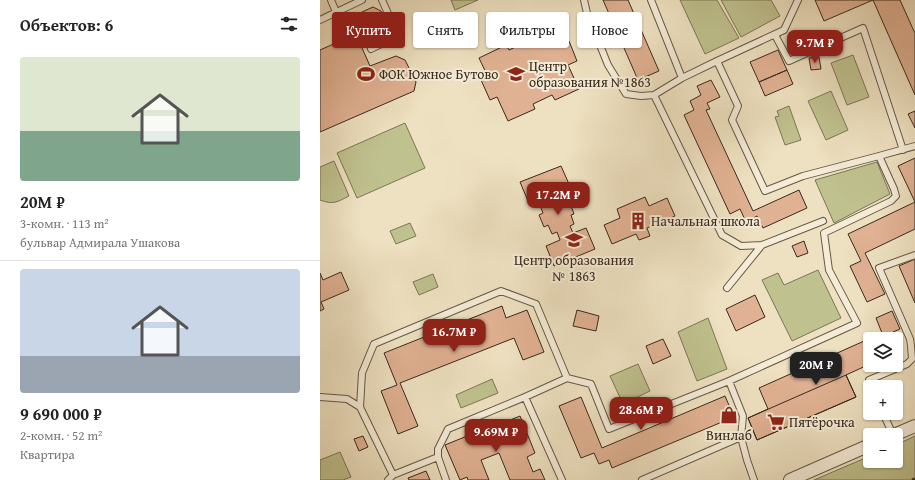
<!DOCTYPE html>
<html lang="ru">
<head>
<meta charset="utf-8">
<style>
  :root { --surface:#fff; --page:#f2f2f2; --text:#222; --muted:#767676; --line:#e0e0e0; --accent:#8f2418 }
  body { margin:0; font-family:"Gentium Book Plus",serif; background:var(--page); color:var(--text); height:100vh; display:flex; flex-direction:column; font-size:15px; white-space:nowrap }
  * { box-sizing:border-box; margin:0 }
  p { font-size:13px; color:var(--muted) }
  .icon { flex:none; width:22px; height:22px; fill:none; stroke:currentColor; stroke-width:2; stroke-linecap:round; stroke-linejoin:round }
  .map { position:relative; flex:1; overflow:hidden }
  .details { display:flex; flex-direction:column; background:var(--surface); width:320px }
  .details>* { flex:none }
  .hud { position:absolute; left:12px; top:12px; width:380px; height:36px; display:flex; gap:8px }
  .controls { position:absolute; left:543px; top:332px; display:grid; gap:8px }
  .controls a { display:grid; place-items:center; width:40px; height:40px; border-radius:4px; background:var(--surface); box-shadow:0 1px 3px #0004; font-size:20px }
  .price { position:absolute; translate:-50% -34px; padding:0 9px; border-radius:8px; background:var(--accent); color:#fff; font-size:13px; line-height:26px; filter:drop-shadow(0 1px 2px #0008) }
  .price::after { content:''; position:absolute; left:50%; top:24px; width:12px; height:9px; margin-left:-6px; background:inherit; clip-path:polygon(0 0,100% 0,50% 100%) }
  .price.on { background:#222; color:#fff }
  ul { padding:0; list-style:none }
  li { display:grid; align-content:center; gap:8px; height:212px; padding:0 20px }
  li+li { border-top:1px solid var(--line) }
  li span { display:grid; place-items:center; height:124px; border-radius:4px; color:#555 }
  li>.icon { margin-inline-start:auto }
  span .icon { width:72px; height:72px; fill:#fffc; stroke-width:1 }
  li b { font-size:17px }
  h2 { display:flex; justify-content:space-between; align-items:center; height:48px; padding:0 20px; font-size:17px }
  .pill { padding:0 14px; border-radius:4px; background:var(--surface); box-shadow:0 1px 3px #0004; font-size:14px; line-height:36px }
  .pill.on { background:var(--accent); color:#fff }
  main { display:flex; flex:1; min-height:0 }
  .map>svg:first-child { display:block }
</style>
</head>
<body>
<main>
<section class="details">
<h2>Объектов: 6<svg class="icon" aria-label="filters" viewBox="0 0 24 24"><path d="M4 7h16M4 17h16"/><circle cx="9" cy="7" r="2"/><circle cx="15" cy="17" r="2"/></svg></h2>
<ul>
<li><span style="background:linear-gradient(#dfe7d0 60%,#7fa58c 0)"><svg class="icon" aria-label="home" viewBox="0 0 24 24"><path d="M3 11l9-7 9 7M6 9v11h12V9"/></svg></span><div><b>20M ₽</b><p>3-комн. · 113 m²</p><p>бульвар Адмирала Ушакова</p></div></li>
<li><span style="background:linear-gradient(#c9d6e8 70%,#9aa5b1 0)"><svg class="icon" aria-label="home" viewBox="0 0 24 24"><path d="M3 11l9-7 9 7M6 9v11h12V9"/></svg></span><div><b>9 690 000 ₽</b><p>2-комн. · 52 m²</p><p>Квартира</p></div></li>
</ul>
</section>
<div class="map">
<svg width="595" height="480" viewBox="0 0 595 480">
  <rect width="100%" height="100%" fill="#eee1c1"/>
  <filter id="stains"><feTurbulence type="fractalNoise" baseFrequency=".005" numOctaves="4"/><feColorMatrix values="0 0 0 0 .2 0 0 0 0 .09 0 0 0 0 .02 0 0 0 .5 -.17"/></filter>
  <radialGradient id="worn" r=".72"><stop offset=".6" stop-color="#630" stop-opacity="0"/><stop offset="1" stop-color="#630" stop-opacity=".3"/></radialGradient>
  <path fill="#bfc18e" stroke="#7c7655" d="M131 0H158L135 10Z
    M360 0H397L419 38 385 54Z
    M401 0H451L460 16 421 37Z
    M533 55 549 97 527 105 511 63Z
    M511 91 528 130 506 140 488 101Z
    M469 106 481 140 465 145 455 117 459 116 457 111Z
    M85 123 105 168 37 198 17 153Z
    M14 161 29 196C17 202 13 205 0 200V167Z
    M557 162 570 194 514 223 495 180Z
    M90 223 96 236 76 244 70 231Z
    M498 270 521 318 472 341 442 280 458 273 464 285Z
    M113 274 118 287 99 295 93 282Z
    M388 318 407 369 377 381 358 332Z
    M318 364 330 391 303 404 290 376Z
    M172 379 178 393 141 408 136 395Z
    M595 436V480H494L550 456V461H576V445Z
    M20 452 31 477 23 480H0V460Z"/>
  <path fill="#e0b192" stroke="#392a1c" d="M283 0H308L339 71 318 80Z
    M495 0H553L504 21Z
    M553 0H580L593 29 595 33V95Z
    M53 7 61 11 64 19 60 26 40 34 38 39 50 66 76 56 85 60 96 82 94 91 0 132V50L27 38 30 30 27 25 31 17Z
    M229 26 238 46 249 41 257 61 248 65 259 89 235 100 232 95 213 104 215 109 188 121 177 97 170 100 161 80 168 77 159 58 186 45 189 50 208 41 206 36Z
    M458 50 467 70 439 82 430 62Z
    M499 57 501 69 491 70 489 58Z
    M467 70 473 84 445 96 439 82Z
    M391 80 400 97 387 103 390 109 386 110 433 211 479 190 487 208 443 228 437 216 426 222 420 209 410 214 364 115 374 110 370 101 381 95 377 86Z
    M595 111V128L588 114Z
    M595 158V202L578 166Z
    M241 166 249 184 235 190 238 196 242 194 247 204 250 203 254 214 251 215 254 224 250 226 253 233 266 228 275 249 234 266 226 246 240 240 237 232 232 234 228 225 224 227 219 215 223 213 219 203 224 201 222 195 208 201 200 182Z
    M325 197 329 206 347 198 355 216 327 228 330 236 319 240 316 234 292 244 284 225 300 218 297 209Z
    M595 202V229L545 253 565 294 547 302 530 266 541 261 528 234Z
    M484 241 488 253 477 257 472 246Z
    M595 259V303L579 266Z
    M21 272 29 290 1 302 4 309 0 311V273L3 280Z
    M435 295 445 317 416 331 406 309Z
    M182 306 186 318 207 310 224 352 203 360 194 338 80 383 98 426 78 434 61 391 77 385 64 353Z
    M257 310 279 316 276 331 253 326Z
    M572 311 580 329 573 332 577 340H576V339H550V364L526 375 536 397 437 440 428 418 448 409 439 388 562 333 556 318Z
    M343 339 351 356 333 364 326 346Z
    M526 375 536 397 437 440 428 418Z
    M405 396 414 417 292 468 289 460 279 464 274 453 261 458 239 406 261 397 282 448Z
    M200 416 215 453 207 457 213 472 220 469 225 480H190L179 453 161 460 169 480H148L147 477 140 480 125 445 157 432 162 444 169 442 178 438 173 427Z
    M43 436 48 447 39 451 34 439Z
    M106 471 110 480H89L88 478Z"/>
  <g fill="none" stroke-linecap="round" stroke-linejoin="round">
    <g stroke="#665845" stroke-width="8">
      <path id="lane" d="M11 0 16 12
        M264 0 267 13 288 65 306 94 321 96 334 95
        M331 0 362 78
        M478 0 464 30 397 61 362 78 334 95 402 235 421 246 442 245 503 221
        M0 20 42 0
        M455 35 469 61 543 28 583 150
        M51 49 78 36 62 0
        M397 61 418 106 412 120 445 191 483 176 559 156
        M407 288 442 245
        M409 381 537 323 509 270 504 233 571 201 576 196 574 189 559 156 595 146
        M551 387 549 380 587 364 592 359 591 346 590 339 559 268 595 255
        M0 397 27 399 40 407
        M205 397 242 480
        M563 413 573 435
        M118 457 126 480
        M73 475 40 407 42 373 54 344 181 291 216 304 247 378
        M68 480 73 475 118 457V449L128 429 205 397 247 378 271 384 289 429 409 381 423 416 421 437 427 460 434 480
        M322 480 421 437"/>
    </g>
    <g stroke="#665845" stroke-width="14">
      <path id="street" d="M574 435 595 426
        M470 480 550 445"/>
    </g>
    <use href="#lane" stroke="#f4ecd7" stroke-width="6"/>
    <use href="#street" stroke="#f4ecd7" stroke-width="12"/>
    <path stroke="#392a1c" stroke-width="3" stroke-dasharray="7 7" stroke-linecap="butt" d="M592 480 595 479"/>
  </g>
  <defs>
    <g id="stadium-bare" transform="scale(1.38)"><path d="M0-5a6.5 5 0 1 0 0 10a6.5 5 0 1 0 0-10ZM-3.5-1.8h7v3.6h-7Z" fill="#8f2418" stroke="#f4ecd7" stroke-width="2.5" paint-order="stroke"/></g>
    <g id="school-bare" transform="scale(1.38)"><path d="M0-5L7-2L0 1L-7-2ZM-4 1L0 2.5L4 1V4Q0 6-4 4Z" fill="#8f2418" stroke="#f4ecd7" stroke-width="2.5" paint-order="stroke"/></g>
    <g id="building-bare" transform="scale(1.38)"><path d="M-4-6H4V6H1V3H-1V6H-4ZM-2.5-4.3h1.7v1.8h-1.7ZM.8-4.3h1.7v1.8H.8ZM-2.5-1h1.7V.8h-1.7ZM.8-1h1.7V.8H.8Z" fill="#8f2418" stroke="#f4ecd7" stroke-width="2.5" paint-order="stroke"/></g>
    <g id="shop-bare" transform="scale(1.38)"><path d="M-5-2.5h2.3a2.7 3.5 0 0 1 5.4 0H5L5.5 6h-11ZM-1.5-2.5h3a1.5 2.3 0 0 0-3 0Z" fill="#8f2418" stroke="#f4ecd7" stroke-width="2.5" paint-order="stroke"/></g>
    <g id="supermarket-bare" transform="scale(1.38)"><path d="M-6-5.5h2.5l.6 2H6L4.5 2H-2.5L-4.4-4H-6ZM-1.5 3.2a1.3 1.3 0 1 0 .1 0ZM3 3.2a1.3 1.3 0 1 0 .1 0Z" fill="#8f2418" stroke="#f4ecd7" stroke-width="2.5" paint-order="stroke"/></g>
  </defs>
  <g fill-rule="evenodd">
    <use href="#stadium-bare" x="46" y="74"/>
    <use href="#school-bare" x="196" y="74"/>
    <use href="#building-bare" x="318" y="221"/>
    <use href="#school-bare" x="254" y="240"/>
    <use href="#shop-bare" x="409" y="415"/>
    <use href="#supermarket-bare" x="456" y="422"/>
  </g>
  <g text-anchor="middle" dominant-baseline="central" stroke-width="4" stroke-linejoin="round" paint-order="stroke">
    <g font-size="14" fill="#392a1c" stroke="#f4ecd7" text-anchor="start">
      <text x="209" y="66">Центр<tspan x="209" dy="16">образования №1863</tspan></text>
      <text x="59" y="74">ФОК Южное Бутово</text>
      <text x="331" y="221">Начальная школа</text>
      <text x="254" y="260" text-anchor="middle">Центр образования<tspan x="254" dy="16">№ 1863</tspan></text>
      <text x="469" y="422">Пятёрочка</text>
      <text x="409" y="435" text-anchor="middle">Винлаб</text>
    </g>
  </g>
  <rect width="100%" height="100%" filter="url(#stains)"/>
  <rect width="100%" height="100%" fill="url(#worn)"/>
</svg>
<div class="controls">
<a><svg class="icon" aria-label="layers" viewBox="0 0 24 24"><path d="M12 4l9 5-9 5-9-5zM3 14l9 5 9-5"/></svg></a>
<a>+</a>
<a>−</a>
</div>
<b class="price" style="left:495px;top:64px">9.7M ₽</b>
<b class="price" style="left:238px;top:216px">17.2M ₽</b>
<b class="price" style="left:134px;top:353px">16.7M ₽</b>
<b class="price on" style="left:496px;top:386px">20M ₽</b>
<b class="price" style="left:321px;top:431px">28.6M ₽</b>
<b class="price" style="left:176px;top:453px">9.69M ₽</b>
<div class="hud">
<a class="pill on">Купить</a>
<a class="pill">Снять</a>
<a class="pill">Фильтры</a>
<a class="pill">Новое</a>
</div>
</div>
</main>
</body>
</html>
